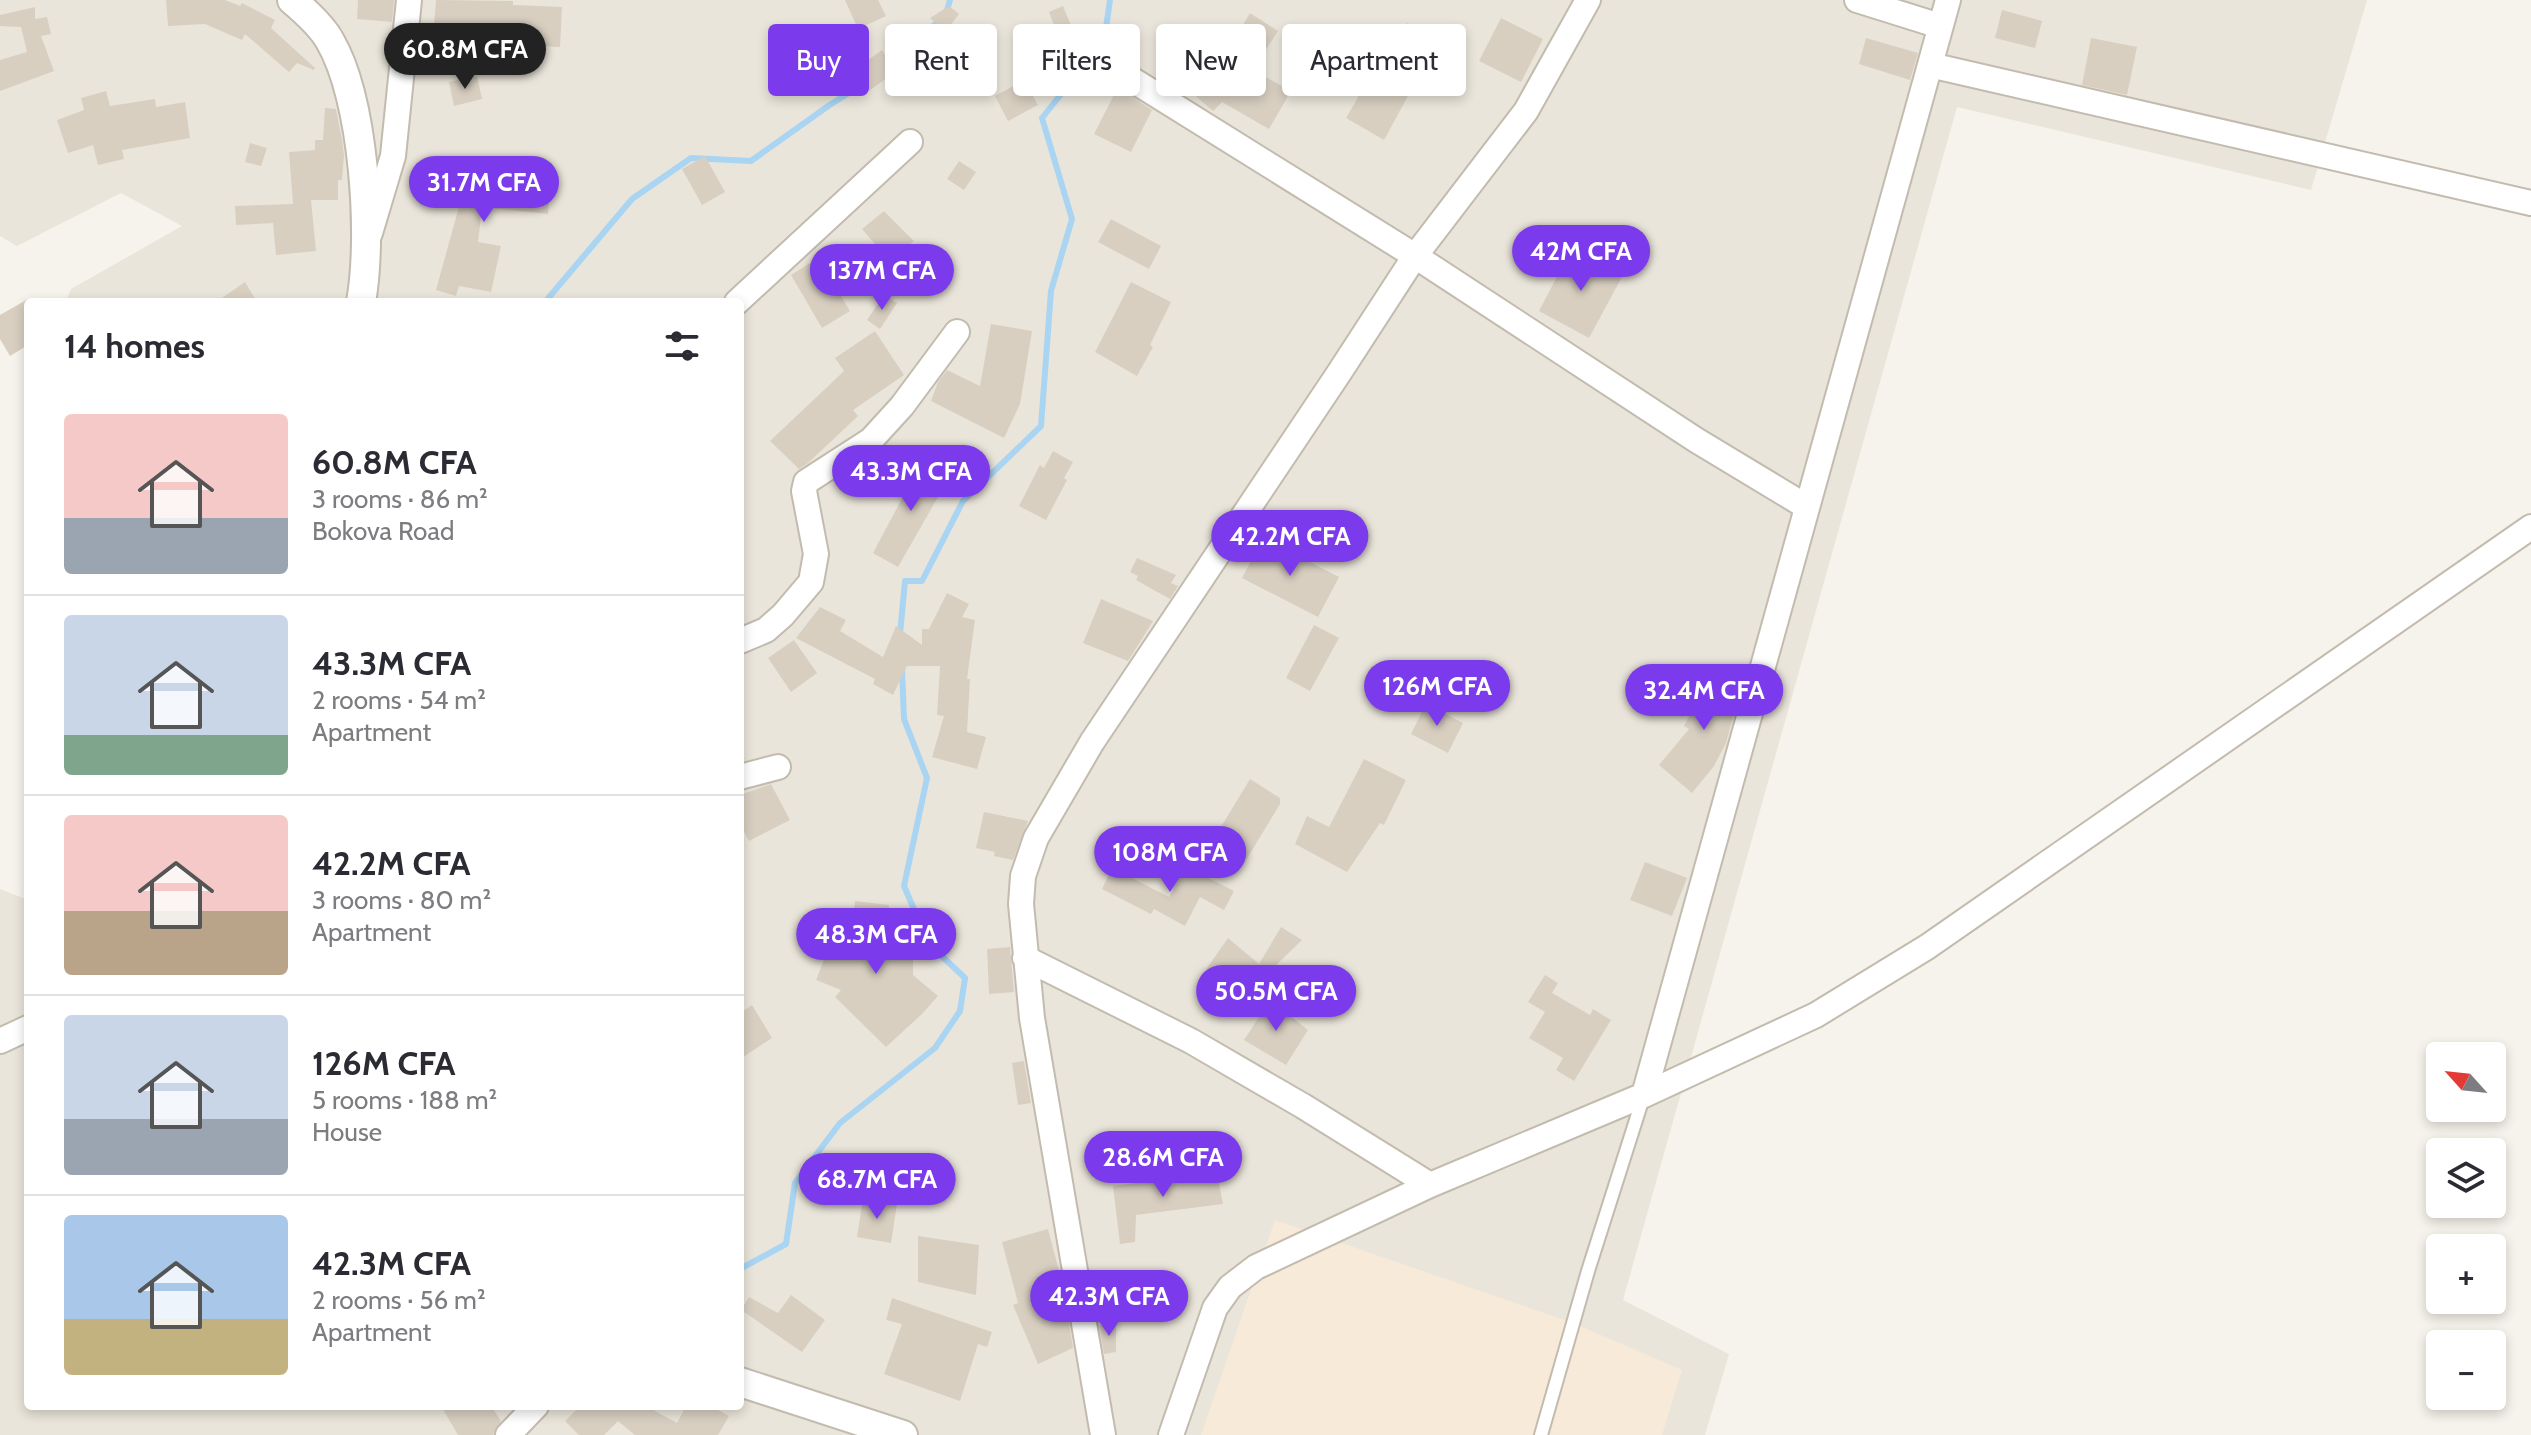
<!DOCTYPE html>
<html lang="en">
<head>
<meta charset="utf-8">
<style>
  :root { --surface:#fff; --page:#f2f2f3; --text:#2b2b33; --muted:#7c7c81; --line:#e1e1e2; --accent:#7c3aed }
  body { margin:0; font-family:Cabin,sans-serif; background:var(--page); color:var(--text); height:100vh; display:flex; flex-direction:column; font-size:30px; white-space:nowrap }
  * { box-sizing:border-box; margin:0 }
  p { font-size:26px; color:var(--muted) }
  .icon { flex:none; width:44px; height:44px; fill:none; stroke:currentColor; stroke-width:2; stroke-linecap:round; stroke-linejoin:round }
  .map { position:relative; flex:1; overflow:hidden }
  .sheet { position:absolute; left:24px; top:298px; width:720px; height:1112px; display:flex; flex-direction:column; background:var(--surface); border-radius:8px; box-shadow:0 4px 12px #0003 }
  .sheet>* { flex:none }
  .top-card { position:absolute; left:768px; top:24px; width:760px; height:72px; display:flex; gap:16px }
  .needle { width:52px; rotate:297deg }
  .fabs { position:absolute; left:2426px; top:1042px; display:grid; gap:16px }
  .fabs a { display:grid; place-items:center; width:80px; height:80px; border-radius:8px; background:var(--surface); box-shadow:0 4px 12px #0003; font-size:40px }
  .price { position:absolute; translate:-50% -68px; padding:0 18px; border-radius:28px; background:var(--accent); color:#fff; font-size:26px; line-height:52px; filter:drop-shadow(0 2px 4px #0008) }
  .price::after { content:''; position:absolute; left:50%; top:48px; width:24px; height:18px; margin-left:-12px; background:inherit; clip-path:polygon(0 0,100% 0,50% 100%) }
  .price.on { background:#222; color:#fff }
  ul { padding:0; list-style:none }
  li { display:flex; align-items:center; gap:24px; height:200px; padding:0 40px }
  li+li { border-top:2px solid var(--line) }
  li span { display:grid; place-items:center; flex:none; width:224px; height:160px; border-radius:8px; color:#555 }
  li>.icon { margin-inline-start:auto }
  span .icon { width:96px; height:96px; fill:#fffc; stroke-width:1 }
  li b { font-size:34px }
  h2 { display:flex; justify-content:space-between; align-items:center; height:96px; padding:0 40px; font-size:34px }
  .chip { padding:0 28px; border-radius:8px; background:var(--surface); box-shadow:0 4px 12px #0003; font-size:28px; line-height:72px }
  .chip.on { background:var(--accent); color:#fff }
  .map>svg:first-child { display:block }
</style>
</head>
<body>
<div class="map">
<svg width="2531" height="1435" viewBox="0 0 2531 1435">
  <rect width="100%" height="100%" fill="#f6f3ec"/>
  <path fill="#eae5da" d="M0 0H2367L2311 190 1957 107 1623 1300 1729 1354 1705 1435H0V889L28 900V1406H740V302H66L71 289 182 226 121 193 17 246 0 236Z"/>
  <path fill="#f7ead8" d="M1275 1220 1573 1323 1682 1370 1662 1435H1201Z"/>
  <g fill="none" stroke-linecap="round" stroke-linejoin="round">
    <path stroke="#a9d4f2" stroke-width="6" d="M888 69 946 14 950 0
      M545 302 632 199 691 158 751 161 831 104 865 83
      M900 634 905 581H922L963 501 1041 426 1051 291 1072 219 1042 118 1070 83 1106 28 1110 0
      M740 1269 786 1244 795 1183 840 1123 935 1048 960 1011 965 978 929 944 904 886 927 778 904 719 902 669"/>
  </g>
  <path fill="#d8cfc1" d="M166 0H225L240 6 242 3 275 20 271 28 315 68 314 70 297 63 289 72 245 34 242 40 205 24 168 26Z
    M358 0H394L392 22 357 19Z
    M436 0 513 1V5L562 7 560 47 466 44 468 53 432 50Z
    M845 0H878L886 16 858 29Z
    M949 6 959 14 946 31 930 18Z
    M1063 6 1083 55 1068 61 1049 12Z
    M35 7V19L47 17 51 34 41 36 54 71 0 91V60L27 52 21 27 0 26V15Z
    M2002 10 2042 21 2035 48 1995 38Z
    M1250 13 1278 31 1253 70 1291 91 1269 129 1222 102 1213 111 1183 85 1205 60 1210 64 1235 33 1237 35Z
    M1501 18 1543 39 1521 82 1479 61Z
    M1407 23 1439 39 1384 140 1346 118 1365 85 1374 90Z
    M845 30 864 63 882 50 896 72 864 94 845 64 820 79 806 53Z
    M1866 38 1918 53 1910 80 1859 64Z
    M2091 38 2137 47 2127 95 2082 85Z
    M477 76 482 99 454 106 449 82Z
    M1024 80 1038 105 1008 121 995 96Z
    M1118 87 1152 110 1131 152 1094 134Z
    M106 91 110 106 155 99 156 107 185 102 190 138 122 150 124 159 98 165 93 145 68 153 57 120 84 110 81 98Z
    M325 108 336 109 342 140 344 156 342 180H338V200H311L316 251 276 255 273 223 236 225 235 206 293 204 289 152 315 150V140H323Z
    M250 143 267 148 261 166 245 162Z
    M705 156 725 192 702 205 682 169Z
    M959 161 976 172 964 190 947 179Z
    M458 164 502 169 501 178 550 183 548 214 482 207 478 242 501 246 491 292 459 286 456 296 436 290 460 203 455 201Z
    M884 211 914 241 888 259 862 229Z
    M1111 219 1161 246 1149 269 1098 242Z
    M1572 248 1623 275 1589 338 1539 311Z
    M818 258 850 311 822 328 791 275Z
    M245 282 257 302H216Z
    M1131 282 1171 302 1150 345 1153 347 1137 376 1095 352Z
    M884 295 897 303 880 329 867 320Z
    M28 299V345L10 356 0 339V315Z
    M991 324 1032 331 1020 404 1004 438 931 401 938 382 947 370 980 386Z
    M875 331 904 375 853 410 858 416 808 463 799 469 770 441 844 371 835 358Z
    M1053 451 1073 462 1064 478 1067 480 1046 520 1019 506 1040 465 1044 468Z
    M922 461 950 476 898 567 873 553Z
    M1263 538 1339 577 1318 617 1242 578Z
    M1137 558 1176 575 1171 583 1178 586 1170 599 1136 580 1138 576 1130 572Z
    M947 593 969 604 962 617 975 620 967 679H970L967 732 986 737 977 769 932 757 944 716 937 715 940 666H907L893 695 873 684 875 679 796 638 820 607 846 620 840 631 883 657 896 626 922 645V629H929Z
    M1101 599 1153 621 1128 661 1083 643Z
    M1314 625 1339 638 1310 691 1286 678Z
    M794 640 817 673 791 692 768 658Z
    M1712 670 1742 685 1726 743 1714 766 1692 793 1659 765 1689 729 1684 726Z
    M1426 704 1463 723 1448 753 1411 734Z
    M1364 759 1406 780 1384 825 1380 823 1347 872 1295 844 1307 816 1329 827Z
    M1250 779 1280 798V804L1243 865 1210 845Z
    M771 784 790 820 749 841 740 824V795Z
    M984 812 1028 821 1013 860 994 856 995 852 976 848Z
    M1645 862 1687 878 1672 916 1630 900Z
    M1185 866 1234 891 1224 910 1200 897 1185 926 1154 909 1151 914 1102 889 1112 868 1169 897Z
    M855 901 889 905 887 943H913V975L938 996 922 1014 886 1047 835 997 841 990 816 980 832 940 851 945Z
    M1281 927 1302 940 1234 1006 1200 978 1228 938 1259 964Z
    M1010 947 1014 992 989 994 987 949Z
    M1545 975 1558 983 1552 993 1590 1015 1593 1009 1611 1020 1574 1081 1556 1070 1563 1058 1529 1038 1545 1012 1528 1002Z
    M1270 1000 1308 1030 1286 1065 1244 1040Z
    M752 1005 772 1038 740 1059V1013Z
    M1024 1061 1031 1103 1018 1105 1012 1063Z
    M1217 1173 1223 1204 1136 1215 1135 1242 1120 1244 1113 1186Z
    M863 1199 897 1204 891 1243 857 1237Z
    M1048 1229 1062 1282 1055 1284 1068 1317 1073 1348 1038 1364 1013 1305 1018 1303 1002 1242Z
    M918 1236 979 1245 976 1295 918 1282Z
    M791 1295 825 1320 802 1352 741 1310 749 1297 778 1313Z
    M892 1298 992 1332 987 1347 978 1344 960 1401 884 1374 902 1324 886 1320Z
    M1099 1325H1116V1352L1104 1354Z
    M441 1406H491L501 1421 493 1435H458Z
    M580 1406H646L677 1423 686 1406H711L729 1416 718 1435H635L618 1421 604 1435H579L565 1421Z"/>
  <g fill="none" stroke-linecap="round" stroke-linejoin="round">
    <g stroke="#c2bbae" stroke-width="16">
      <path id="service" d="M1541 1435 1588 1271 1643 1098"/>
    </g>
    <g stroke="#c2bbae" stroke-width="28">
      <path id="minor" d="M1857 0 1940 26
        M1930 65 2531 203
        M1131 79 1415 256 1526 111 1588 0
        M370 233 393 156 409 0
        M737 302 910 142
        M740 641 766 630 783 615 811 582 816 554 804 491 806 482 871 440 902 406 957 332
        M740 777 778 767
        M1025 958 1191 1041 1303 1106 1430 1185
        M0 1041 28 1028
        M1644 1095 1948 0
        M508 1435 536 1406
        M1103 1435 1032 1018 1021 904 1023 876 1036 838 1092 742 1339 373 1415 256 1696 440 1807 507
        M1171 1435 1215 1308 1230 1287 1256 1267 1430 1185 1644 1095 1816 1015 1927 947 2531 527"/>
    </g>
    <g stroke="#c2bbae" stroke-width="32">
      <path id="tertiary" d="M292 0C305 11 322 26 330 41 364 99 373 236 361 302
        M740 1382 903 1435"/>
    </g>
    <use href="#service" stroke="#fff" stroke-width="12"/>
    <use href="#minor" stroke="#fff" stroke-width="24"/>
    <use href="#tertiary" stroke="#fff" stroke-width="28"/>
  </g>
</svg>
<div class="fabs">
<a><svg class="needle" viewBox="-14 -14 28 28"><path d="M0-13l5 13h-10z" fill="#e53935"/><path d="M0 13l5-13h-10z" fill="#7c7c81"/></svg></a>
<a><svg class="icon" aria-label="layers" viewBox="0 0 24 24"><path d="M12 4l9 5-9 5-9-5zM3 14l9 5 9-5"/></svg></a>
<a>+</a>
<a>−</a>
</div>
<b class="price on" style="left:465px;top:91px">60.8M CFA</b>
<b class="price" style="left:484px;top:224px">31.7M CFA</b>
<b class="price" style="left:1581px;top:293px">42M CFA</b>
<b class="price" style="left:882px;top:312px">137M CFA</b>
<b class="price" style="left:911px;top:513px">43.3M CFA</b>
<b class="price" style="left:1290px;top:578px">42.2M CFA</b>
<b class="price" style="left:1437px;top:728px">126M CFA</b>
<b class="price" style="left:1704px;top:732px">32.4M CFA</b>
<b class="price" style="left:1170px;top:894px">108M CFA</b>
<b class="price" style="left:876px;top:976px">48.3M CFA</b>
<b class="price" style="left:1276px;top:1033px">50.5M CFA</b>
<b class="price" style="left:1163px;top:1199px">28.6M CFA</b>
<b class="price" style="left:877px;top:1221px">68.7M CFA</b>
<b class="price" style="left:1109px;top:1338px">42.3M CFA</b>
<div class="top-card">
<a class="chip on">Buy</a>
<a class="chip">Rent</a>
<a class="chip">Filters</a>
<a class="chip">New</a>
<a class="chip">Apartment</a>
</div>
<section class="sheet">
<h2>14 homes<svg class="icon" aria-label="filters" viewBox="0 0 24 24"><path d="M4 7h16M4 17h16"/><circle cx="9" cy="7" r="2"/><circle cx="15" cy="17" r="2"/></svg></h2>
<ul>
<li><span style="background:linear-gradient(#f6c9c9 65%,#9aa5b1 0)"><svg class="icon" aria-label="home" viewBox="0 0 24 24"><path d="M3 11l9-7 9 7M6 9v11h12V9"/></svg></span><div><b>60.8M CFA</b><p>3 rooms · 86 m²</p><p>Bokova Road</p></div></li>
<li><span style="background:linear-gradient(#c9d6e8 75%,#7fa58c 0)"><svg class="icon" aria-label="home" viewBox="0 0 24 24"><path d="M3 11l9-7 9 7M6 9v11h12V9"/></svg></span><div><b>43.3M CFA</b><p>2 rooms · 54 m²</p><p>Apartment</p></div></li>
<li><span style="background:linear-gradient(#f6c9c9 60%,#b9a48a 0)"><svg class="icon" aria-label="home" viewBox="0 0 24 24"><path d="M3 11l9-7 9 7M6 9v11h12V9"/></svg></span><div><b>42.2M CFA</b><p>3 rooms · 80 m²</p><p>Apartment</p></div></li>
<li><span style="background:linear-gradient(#c9d6e8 65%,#9aa5b1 0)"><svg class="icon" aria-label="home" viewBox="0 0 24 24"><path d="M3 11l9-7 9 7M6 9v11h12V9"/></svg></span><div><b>126M CFA</b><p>5 rooms · 188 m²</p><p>House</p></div></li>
<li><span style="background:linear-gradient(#a9c7e8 65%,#c2b280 0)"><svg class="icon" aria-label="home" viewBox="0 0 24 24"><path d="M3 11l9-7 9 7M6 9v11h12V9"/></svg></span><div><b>42.3M CFA</b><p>2 rooms · 56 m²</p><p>Apartment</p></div></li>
</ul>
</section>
</div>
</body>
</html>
